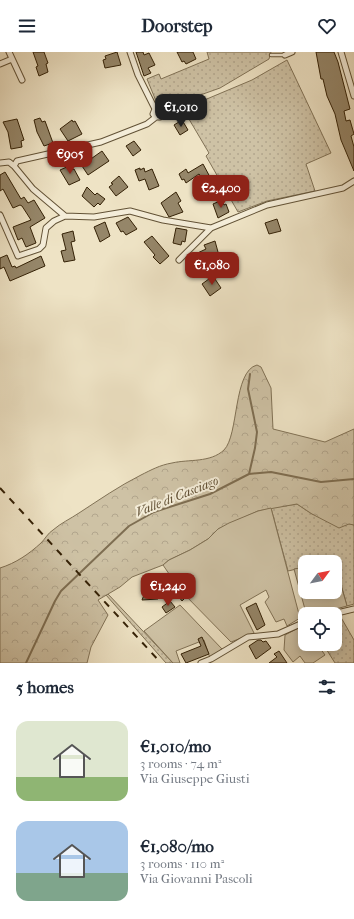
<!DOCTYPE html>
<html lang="en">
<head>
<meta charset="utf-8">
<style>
  :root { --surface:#fff; --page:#f6f6f7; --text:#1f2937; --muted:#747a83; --accent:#8f2418 }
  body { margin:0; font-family:"IM FELL French Canon",serif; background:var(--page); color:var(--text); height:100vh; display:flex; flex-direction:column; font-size:15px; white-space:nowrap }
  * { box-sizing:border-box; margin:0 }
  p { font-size:13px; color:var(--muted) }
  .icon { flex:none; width:22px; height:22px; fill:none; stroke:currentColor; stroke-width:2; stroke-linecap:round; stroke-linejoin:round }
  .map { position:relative; height:611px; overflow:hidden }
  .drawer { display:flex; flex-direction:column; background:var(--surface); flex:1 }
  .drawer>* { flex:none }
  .needle { width:26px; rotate:58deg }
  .controls { position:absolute; left:298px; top:503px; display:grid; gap:8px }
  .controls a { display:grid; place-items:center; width:44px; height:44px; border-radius:8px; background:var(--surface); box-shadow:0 2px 10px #0003; font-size:20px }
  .price { position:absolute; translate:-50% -34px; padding:0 9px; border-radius:8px; background:var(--accent); color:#fff; font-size:13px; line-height:26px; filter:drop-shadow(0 1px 2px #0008) }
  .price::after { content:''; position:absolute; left:50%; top:24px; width:12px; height:9px; margin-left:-6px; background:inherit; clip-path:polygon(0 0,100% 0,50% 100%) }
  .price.selected { background:#222; color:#fff }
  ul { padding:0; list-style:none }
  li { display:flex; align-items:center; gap:12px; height:100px; padding:0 16px }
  li span { display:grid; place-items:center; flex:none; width:112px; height:80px; border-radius:12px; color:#555 }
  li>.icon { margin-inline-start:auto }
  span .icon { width:48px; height:48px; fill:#fffc; stroke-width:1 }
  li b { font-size:17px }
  h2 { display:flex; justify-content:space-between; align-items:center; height:48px; padding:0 16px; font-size:17px }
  header { display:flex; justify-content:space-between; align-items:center; height:52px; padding:0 16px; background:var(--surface); font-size:18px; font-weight:700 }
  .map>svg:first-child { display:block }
</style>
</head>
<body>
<header><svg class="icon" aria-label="menu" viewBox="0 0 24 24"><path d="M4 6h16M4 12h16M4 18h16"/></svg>Doorstep<svg class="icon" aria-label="heart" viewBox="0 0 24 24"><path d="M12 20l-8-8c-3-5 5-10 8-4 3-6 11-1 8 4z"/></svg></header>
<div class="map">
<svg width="354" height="611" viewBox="0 0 354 611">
  <defs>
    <pattern id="grass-dots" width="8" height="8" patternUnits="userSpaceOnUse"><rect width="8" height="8" fill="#cec2a5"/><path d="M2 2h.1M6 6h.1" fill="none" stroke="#b2a68d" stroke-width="1.8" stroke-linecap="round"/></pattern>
    <pattern id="forest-crowns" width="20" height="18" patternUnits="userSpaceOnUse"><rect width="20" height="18" fill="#cec2a5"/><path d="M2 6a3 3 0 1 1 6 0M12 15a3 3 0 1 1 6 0" fill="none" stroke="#b2a68d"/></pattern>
  </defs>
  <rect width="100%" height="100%" fill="#eee3c5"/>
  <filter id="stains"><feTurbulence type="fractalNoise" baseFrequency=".005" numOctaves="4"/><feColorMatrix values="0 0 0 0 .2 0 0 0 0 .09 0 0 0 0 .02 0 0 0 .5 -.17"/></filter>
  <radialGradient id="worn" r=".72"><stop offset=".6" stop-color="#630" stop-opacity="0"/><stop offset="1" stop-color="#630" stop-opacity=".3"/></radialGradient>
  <path fill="url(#grass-dots)" stroke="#817256" d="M207 0H271L269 7 220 36 175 52 156 49 147 27 159 22 161 27 209 7Z
    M287 8 331 101 306 112 315 139 267 149 238 160 206 104 209 101 183 57 252 28Z
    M297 452 312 462 354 473V552L347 554 334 508 324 510H305V515L288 519 271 456Z
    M108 542 173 611H166L106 543Z
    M339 562 354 588V611H335L323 592H335V563Z"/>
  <path fill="url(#forest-crowns)" stroke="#817256" d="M257 313 261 315 271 336 273 377 325 390 354 377V473L349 472 339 476 312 462 297 452 258 459 218 477 208 487 190 498 169 508 163 513 132 525 120 535 98 548 108 563 91 595 87 611H0V516C16 511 29 502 41 491 45 487 48 481 53 478 61 471 70 467 79 461 99 448 119 434 141 423 151 418 160 413 172 411 189 407 210 411 224 398 239 383 233 319 257 313Z"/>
  <path fill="#cec2a5" stroke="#817256" d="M271 456 300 566 287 574 284 567 276 570 265 550 269 545 266 538 240 553 254 581 231 590 180 538 163 513 169 508 190 498 208 487 218 477 229 471 258 459Z
    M335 512 347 554 317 562 306 561 294 517 305 515V540H335Z
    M180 553 222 597 210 606 204 588 176 599 180 611H173L144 579Z
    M304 573 305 592H317L325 603 313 611H305L300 604 293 610 284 598 285 583Z"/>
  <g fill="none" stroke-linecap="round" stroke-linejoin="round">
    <path stroke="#7e6e52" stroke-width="2" d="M249 422 255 396 257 380 248 337 250 322
      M26 611 55 549 61 539 129 474 154 460 210 442 249 422 271 420 321 430 354 427"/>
  </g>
  <path fill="#958669" stroke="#342106" d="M33 0H44L48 11 46 12 48 20 39 24 36 15 38 14Z
    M117 0 121 13 105 16 103 8 106 7 105 4Z
    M136 0H143L144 3 149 1 155 13 148 16 151 21 144 24Z
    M177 0H193L196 7 186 12 184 9 182 10Z
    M316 0H334L338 10 350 57 344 59 346 69 350 68 354 82 351 84 354 95V119L341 88 335 62 327 44 323 27H321Z
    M40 66 42 70 45 69 53 91 44 94 37 80 34 68Z
    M17 67 24 88 21 89 22 95 11 97 8 80 3 70Z
    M72 68 73 70 75 69 82 82 68 89 60 77Z
    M182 68 188 78 180 83 174 73Z
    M134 89 141 98 133 104 126 94Z
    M102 99 109 109 88 123 78 108 85 104 88 109Z
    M203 112 210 125 204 129 199 122 186 131 184 127 182 128 179 122 186 117 188 121Z
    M69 114 71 118 74 117 80 128 69 133 60 118Z
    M140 116V118L144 116 145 120 152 117 159 134 149 138 145 127 139 129 135 118Z
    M5 120 21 147 24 145 28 151 34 148 45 166 30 175 36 191 26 195 22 186 18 188 13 175 31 168 22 154 20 153 13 156 3 137 0 139V123Z
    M119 124 128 135 116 144 109 135 113 132 111 131Z
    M87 135 95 143 97 141 105 147 100 153 98 151 94 155 82 144Z
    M176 140 181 149 178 151 183 160 169 165 161 151Z
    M222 148 224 153 226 152 229 160 218 166 213 152Z
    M128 165 137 177 126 183 123 179 121 180 116 171Z
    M277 167 281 179 269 182 265 171Z
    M105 170 110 184 100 190 94 175Z
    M176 176 187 178 185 190 182 189 181 193 173 191Z
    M73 179 75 189 71 190 75 208 64 210 61 199 66 198 62 182Z
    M152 184 169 204 160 212 153 205 155 203 144 190Z
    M215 189 221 211 212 214 207 200 203 216 195 217 189 205 206 197 204 193Z
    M7 203 12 215 15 214 16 216 41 204 45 214 10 229 4 215 0 217V206Z
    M213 224 221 236 210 244 202 232Z
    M148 533 160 534 158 547 142 548Z
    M180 539 186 545 182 549 179 545 173 546Z
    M170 549 175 555 166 561 162 555Z
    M256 551 265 573 257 578 246 556Z
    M202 585 209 602 186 611 181 602 201 594 198 587Z
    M258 588H261L263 590 266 589 271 596 256 607 249 594Z
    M279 599 287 611H269L277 605 274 602Z"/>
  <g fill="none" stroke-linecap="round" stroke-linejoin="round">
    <g stroke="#625236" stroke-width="4.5">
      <path id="lane" d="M271 3H285"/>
    </g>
    <g stroke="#625236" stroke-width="7">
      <path id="street" d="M9 0 22 28
        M130 0 138 23 155 57 153 62 156 65
        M341 0 354 44
        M285 3 292 0
        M0 12 12 7
        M0 111 9 110 14 114 17 109 101 90 147 72 156 65H160L161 58 155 57
        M14 114 33 137 65 164
        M0 163 18 204 39 197 43 193 46 176 54 169 65 164 94 165 130 159 163 168 211 176
        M179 208 211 176 267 153 343 136 354 129
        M333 562 354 557
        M201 611 211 607 248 585 278 582 305 570"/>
    </g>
    <use href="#lane" stroke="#f4edd9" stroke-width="2.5"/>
    <use href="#street" stroke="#f4edd9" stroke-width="5"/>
    <path stroke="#342106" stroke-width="2" stroke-dasharray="7 7" stroke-linecap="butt" d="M0 436 161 611"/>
  </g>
  <g text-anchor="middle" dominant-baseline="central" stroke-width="4" stroke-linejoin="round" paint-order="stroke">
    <g font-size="13" font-style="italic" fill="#5f4e32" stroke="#f4edd9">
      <text transform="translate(177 444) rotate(-22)">Valle di Casciago</text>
    </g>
  </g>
  <rect width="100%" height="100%" filter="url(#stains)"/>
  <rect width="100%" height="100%" fill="url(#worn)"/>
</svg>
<div class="controls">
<a><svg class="needle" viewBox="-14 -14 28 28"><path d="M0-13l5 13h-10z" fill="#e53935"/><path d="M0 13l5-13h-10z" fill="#747a83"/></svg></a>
<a><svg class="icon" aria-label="locate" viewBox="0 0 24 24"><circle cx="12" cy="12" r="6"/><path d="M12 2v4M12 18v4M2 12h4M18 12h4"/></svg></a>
</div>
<b class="price selected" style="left:181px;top:76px">€1,010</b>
<b class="price" style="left:70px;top:123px">€905</b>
<b class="price" style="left:221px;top:157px">€2,400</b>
<b class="price" style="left:212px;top:234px">€1,080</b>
<b class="price" style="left:168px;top:555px">€1,240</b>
</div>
<section class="drawer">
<h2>5 homes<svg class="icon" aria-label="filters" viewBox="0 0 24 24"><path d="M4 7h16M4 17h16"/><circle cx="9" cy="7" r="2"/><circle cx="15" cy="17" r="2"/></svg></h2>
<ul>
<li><span style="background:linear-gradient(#dfe7d0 70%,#8fb573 0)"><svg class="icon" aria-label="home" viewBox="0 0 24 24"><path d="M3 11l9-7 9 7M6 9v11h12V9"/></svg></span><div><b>€1,010/mo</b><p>3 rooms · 74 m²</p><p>Via Giuseppe Giusti</p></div></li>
<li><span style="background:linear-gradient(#a9c7e8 65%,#7fa58c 0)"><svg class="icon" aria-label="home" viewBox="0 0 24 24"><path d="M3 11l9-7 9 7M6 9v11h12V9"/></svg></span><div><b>€1,080/mo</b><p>3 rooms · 110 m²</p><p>Via Giovanni Pascoli</p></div></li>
</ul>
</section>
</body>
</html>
